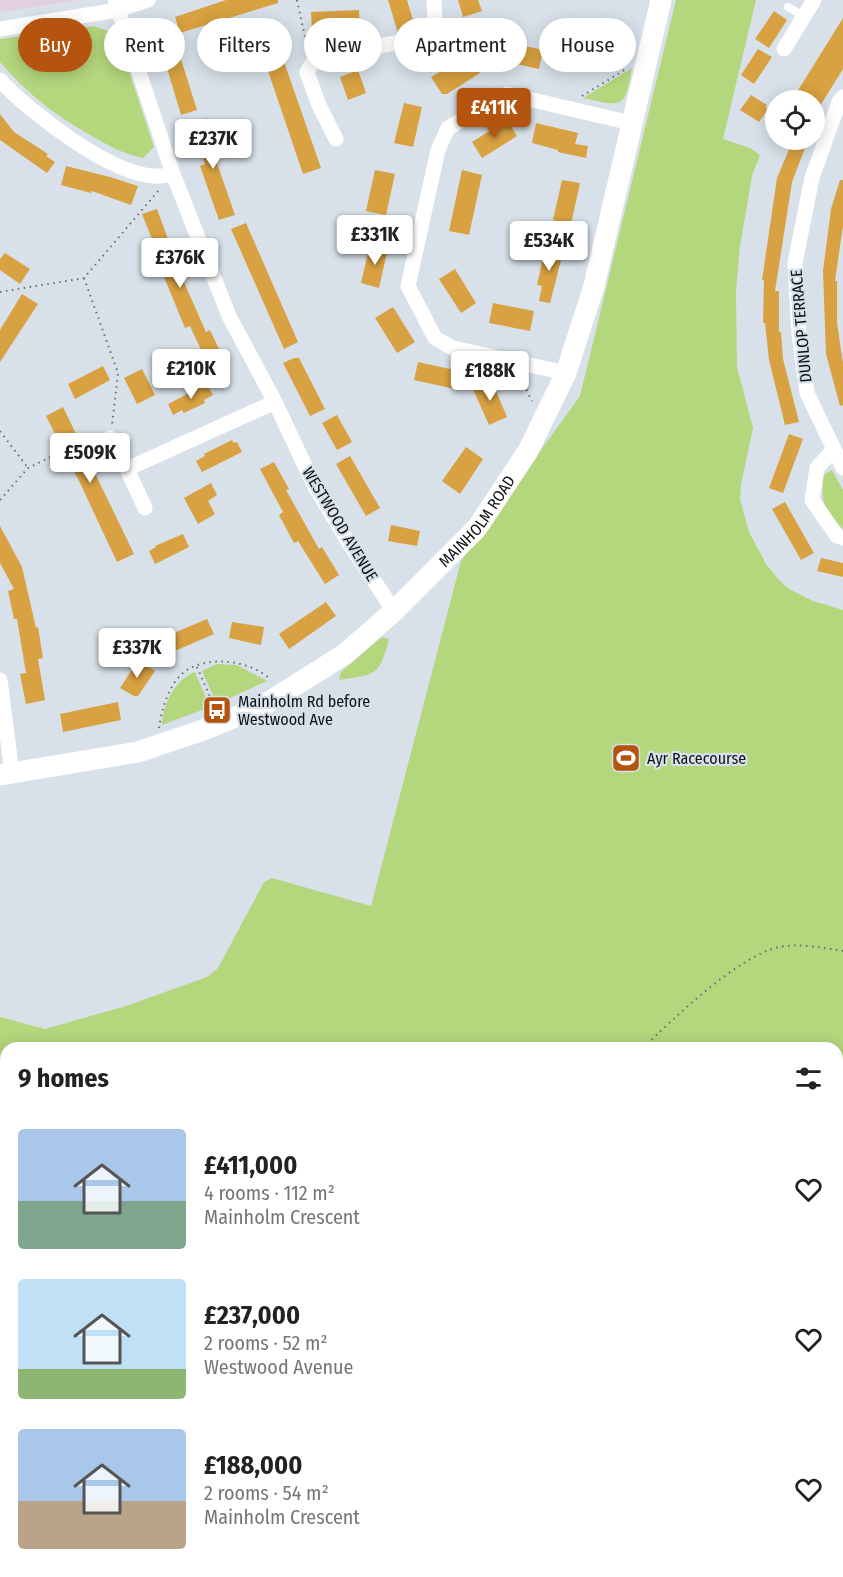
<!DOCTYPE html>
<html lang="en">
<head>
<meta charset="utf-8">
<style>
  :root { --surface:#fff; --page:#f2f2f2; --text:#222; --muted:#767676; --accent:#b4540e }
  body { margin:0; font-family:"Fira Sans Condensed",sans-serif; background:var(--page); color:var(--text); height:100vh; display:flex; flex-direction:column; font-size:22px; white-space:nowrap }
  * { box-sizing:border-box; margin:0 }
  p { font-size:20px; color:var(--muted) }
  .icon { flex:none; width:33px; height:33px; fill:none; stroke:currentColor; stroke-width:2; stroke-linecap:round; stroke-linejoin:round }
  .map { position:relative; flex:1; overflow:hidden }
  .side { position:absolute; left:0px; top:1042px; width:843px; height:536px; display:flex; flex-direction:column; background:var(--surface); border-radius:18px 18px 0 0; box-shadow:0 3px 15px #0003 }
  .side>* { flex:none }
  .hud { position:absolute; left:18px; top:18px; width:807px; height:54px; display:flex; gap:12px }
  .buttons { position:absolute; left:765px; top:90px; display:grid; gap:12px }
  .buttons a { display:grid; place-items:center; width:60px; height:60px; border-radius:50%; background:var(--surface); box-shadow:0 3px 15px #0003; font-size:30px }
  .price { position:absolute; translate:-50% -51px; padding:0 14px; border-radius:6px; background:#fff; color:#222; font-size:20px; line-height:39px; filter:drop-shadow(0 2px 3px #0008) }
  .price::after { content:''; position:absolute; left:50%; top:36px; width:18px; height:14px; margin-left:-9px; background:inherit; clip-path:polygon(0 0,100% 0,50% 100%) }
  .price.current { background:var(--accent); color:#fff }
  ul { padding:0; list-style:none }
  li { display:flex; align-items:center; gap:18px; height:150px; padding:0 18px }
  li span { display:grid; place-items:center; flex:none; width:168px; height:120px; border-radius:6px; color:#555 }
  li>.icon { margin-inline-start:auto }
  span .icon { width:72px; height:72px; fill:#fffc; stroke-width:1 }
  li b { font-size:26px }
  h2 { display:flex; justify-content:space-between; align-items:center; height:72px; padding:0 18px; font-size:26px }
  .tag { padding:0 21px; border-radius:27px; background:var(--surface); box-shadow:0 3px 15px #0003; font-size:21px; line-height:54px }
  .tag.current { background:var(--accent); color:#fff }
  .map>svg:first-child { display:block }
</style>
</head>
<body>
<div class="map">
<svg width="843" height="1577" viewBox="0 0 843 1577">
  <rect width="100%" height="100%" fill="#d8e1ea"/>
  <path fill="#e5cfdb" d="M6 1518V1572H206L205 1577H0V1523Z"/>
  <path fill="#e0d0e2" d="M0 0H80L0 12Z"/>
  <path fill="#b4d67c" d="M676 0H756L723 139 750 148 760 155 752 176 740 246 736 290 737 367 753 428 741 484 740 499 749 532 766 564 779 580 789 589 813 601 843 610V1577H205L206 1572H837V1048H6V1192L0 1186V1017L45 1029 126 1006 207 977 218 968 264 882 272 878 371 906 461 561 580 396Z
    M94 26 110 32 120 44 154 147 143 158C127 155 113 148 99 140 61 120 28 95 0 62V39Z
    M632 68C625 109 623 107 583 98Z
    M832 470 843 490V529C824 513 820 500 824 475Z
    M382 637 389 639C379 677 376 674 339 680L341 672Z
    M217 664 237 665 267 681 217 704 202 671Z
    M195 672 210 707 162 725C163 705 174 680 195 672Z"/>
  <path fill="#d8a141" d="M226 0H278V3L180 33 175 17Z
    M388 0H407L415 27 398 33Z
    M458 0H478L482 11 463 17Z
    M359 10 360 30 312 32 311 12Z
    M774 11 787 20 769 48 755 39Z
    M843 18V69L820 106 814 103V100H810L797 92Z
    M597 32 608 49 572 70 562 53Z
    M503 41 543 50 539 69 498 60Z
    M758 49 772 57 754 84 741 75Z
    M179 53 197 110 181 115 164 58Z
    M469 55 480 73 447 94H442L431 77Z
    M282 56 321 168 303 174 265 62Z
    M358 70 366 93 348 100 340 77Z
    M751 95 767 105 765 107 768 109 759 122 740 110Z
    M404 103 422 107 413 147 394 143Z
    M0 114 14 132 48 154 46 156 55 162 47 173 0 140Z
    M207 118 217 147 212 149 235 215 219 220 200 166 205 164 192 123Z
    M507 120 517 136 482 158 472 142Z
    M536 123 578 133 575 144 588 146 586 158 558 152V150L532 143Z
    M793 140H808L792 182 775 291H779V332H781L783 359 799 422 785 425 769 360 765 323H763L764 280H762L777 178Z
    M66 166 110 177 138 186 131 205 92 191 91 193 61 185Z
    M375 170 395 174 386 215 366 211Z
    M462 170 482 175 469 235 449 231Z
    M562 180 580 183 571 224 553 220Z
    M840 180H843V226L835 281H837V323L843 363V405L840 406 826 354 823 271 831 209Z
    M157 209 183 280 206 332 210 330 224 360 209 367 190 326 185 328 155 255 158 254 142 214Z
    M246 223 298 342 284 349 231 229Z
    M370 244 388 248 379 288 361 283Z
    M546 245 564 249 550 303 539 301 542 286 537 285Z
    M5 253 30 269 20 284 0 270V259Z
    M455 269 476 303 461 313 439 279Z
    M22 294 38 304 0 362V330Z
    M493 303 534 311 530 331 489 323Z
    M393 307 415 342 397 353 375 318Z
    M294 358H299L325 409 310 416 283 363Z
    M418 362 459 371 455 389 414 380Z
    M103 366 110 380 75 399 68 384Z
    M142 369 155 395 137 404 124 378Z
    M491 379 507 417 489 425 472 387Z
    M207 384 213 395 204 400 205 403 184 413 182 410 173 415 168 404Z
    M63 407 134 554 117 562 80 483 46 416Z
    M337 415 352 442 337 450 322 423Z
    M789 434 803 439 783 493 769 488Z
    M232 440 234 443 237 442 242 452 202 472 196 461 205 456 204 454Z
    M466 447 483 459 460 494 442 481Z
    M350 456 380 508 366 516 336 464Z
    M274 462 289 489 286 490 319 549 322 547 339 575 325 584 298 541 294 543 279 515 283 512 260 469Z
    M211 483 217 495 208 501 215 514 198 524 184 498Z
    M785 502 814 553 801 560 772 509Z
    M391 525 420 531 417 546 388 541Z
    M0 526 22 567 36 628 38 627 43 658 38 659 45 700 26 704 20 674 26 673 17 619H14L8 591 14 589 0 563Z
    M183 534 189 547 155 564 149 551 156 547 155 546Z
    M821 558 843 563V577L817 571Z
    M326 602 336 616 289 649 279 634Z
    M207 619 214 634 161 657 155 641Z
    M232 622 264 627 261 645 229 638Z
    M138 660 155 671 138 696H134L120 688Z
    M118 702 121 720 63 732 60 714Z"/>
  <g fill="none" stroke-linecap="round" stroke-linejoin="round">
    <path stroke="#696f74" stroke-width="2" stroke-dasharray="1.5 4.5" stroke-linecap="butt" d="M297 0 307 46
      M582 96 626 69
      M84 278 118 373 112 425
      M0 292 84 278 159 190
      M521 379 532 401
      M0 431 28 468
      M0 500 28 468 92 437H97
      M197 667 215 708
      M159 728C162 708 169 682 187 670 211 655 252 661 271 680
      M643 1048C673 1019 738 956 779 947 797 943 825 948 843 951
      M471 1577 472 1572"/>
    <path stroke="#fff" stroke-width="8" d="M788 7 804 16
      M0 1559H6
      M41 1572 56 1577
      M185 1577 187 1572"/>
    <path stroke="#fff" stroke-width="15" d="M115 0 173 174 229 316 275 402 314 485 349 543 394 611
      M0 29 118 10 148 0
      M784 49 814 0
      M0 80C29 112 111 175 155 176 161 177 167 175 173 174
      M843 97 839 102 812 178 795 263 799 335 807 393 843 468
      M336 139 318 103 307 72 316 57 424 38 435 23 434 0
      M566 373 453 348 435 338 408 286 438 150 448 128 507 94 631 123
      M110 438 127 469 275 402
      M834 449 817 468 812 500 837 536 843 538
      M127 469 145 508
      M0 680 12 773
      M0 1208 6 1217
      M0 1501 6 1494"/>
    <path stroke="#fff" stroke-width="21" id="s1" d="M0 775 138 752 206 729 264 705 345 654 394 611 477 528 528 451 566 373 594 286 661 0"/>
  </g>
  <defs>
    <g id="bus-square" transform="scale(1.5)"><rect x="-9" y="-9" width="18" height="18" rx="4" fill="#b4540e" stroke="#d8e1ea"/><path d="M-5-6H5V4H4V6H2V4H-2V6H-4V4H-5ZM-3.5-4V0h7V-4ZM-3.5 1.2v1.5H-2V1.2ZM2 1.2v1.5H3.5V1.2Z" fill="#fff"/></g>
    <g id="stadium-square" transform="scale(1.5)"><rect x="-9" y="-9" width="18" height="18" rx="4" fill="#b4540e" stroke="#d8e1ea"/><path d="M0-5a6.5 5 0 1 0 0 10a6.5 5 0 1 0 0-10ZM-3.5-1.8h7v3.6h-7Z" fill="#fff"/></g>
  </defs>
  <g fill-rule="evenodd">
    <use href="#bus-square" x="217" y="710"/>
    <use href="#stadium-square" x="626" y="758"/>
  </g>
  <g text-anchor="middle" dominant-baseline="central" stroke-width="4.5" stroke-linejoin="round" paint-order="stroke">
    <g font-size="16" fill="#0e1114" stroke="#d8e1ea">
      <text transform="translate(801 326) rotate(-95)">DUNLOP TERRACE</text>
      <text stroke="none"><textPath href="#s1" startOffset="558">MAINHOLM ROAD</textPath></text>
      <text transform="translate(340 524) rotate(59)">WESTWOOD AVENUE</text>
    </g>
    <g font-size="16" fill="#0e1114" stroke="#d8e1ea" text-anchor="start">
      <text x="238" y="701">Mainholm Rd before<tspan x="238" dy="18">Westwood Ave</tspan></text>
      <text x="647" y="758">Ayr Racecourse</text>
    </g>
  </g>
</svg>
<div class="buttons">
<a><svg class="icon" aria-label="locate" viewBox="0 0 24 24"><circle cx="12" cy="12" r="6"/><path d="M12 2v4M12 18v4M2 12h4M18 12h4"/></svg></a>
</div>
<b class="price current" style="left:494px;top:139px">£411K</b>
<b class="price" style="left:213px;top:170px">£237K</b>
<b class="price" style="left:375px;top:266px">£331K</b>
<b class="price" style="left:549px;top:272px">£534K</b>
<b class="price" style="left:180px;top:289px">£376K</b>
<b class="price" style="left:191px;top:400px">£210K</b>
<b class="price" style="left:490px;top:402px">£188K</b>
<b class="price" style="left:90px;top:484px">£509K</b>
<b class="price" style="left:137px;top:679px">£337K</b>
<div class="hud">
<a class="tag current">Buy</a>
<a class="tag">Rent</a>
<a class="tag">Filters</a>
<a class="tag">New</a>
<a class="tag">Apartment</a>
<a class="tag">House</a>
</div>
<section class="side">
<h2>9 homes<svg class="icon" aria-label="filters" viewBox="0 0 24 24"><path d="M4 7h16M4 17h16"/><circle cx="9" cy="7" r="2"/><circle cx="15" cy="17" r="2"/></svg></h2>
<ul>
<li><span style="background:linear-gradient(#a9c7e8 60%,#7fa58c 0)"><svg class="icon" aria-label="home" viewBox="0 0 24 24"><path d="M3 11l9-7 9 7M6 9v11h12V9"/></svg></span><div><b>£411,000</b><p>4 rooms · 112 m²</p><p>Mainholm Crescent</p></div><svg class="icon" aria-label="heart" viewBox="0 0 24 24"><path d="M12 20l-8-8c-3-5 5-10 8-4 3-6 11-1 8 4z"/></svg></li>
<li><span style="background:linear-gradient(#bfe0f5 75%,#8fb573 0)"><svg class="icon" aria-label="home" viewBox="0 0 24 24"><path d="M3 11l9-7 9 7M6 9v11h12V9"/></svg></span><div><b>£237,000</b><p>2 rooms · 52 m²</p><p>Westwood Avenue</p></div><svg class="icon" aria-label="heart" viewBox="0 0 24 24"><path d="M12 20l-8-8c-3-5 5-10 8-4 3-6 11-1 8 4z"/></svg></li>
<li><span style="background:linear-gradient(#a9c7e8 60%,#b9a48a 0)"><svg class="icon" aria-label="home" viewBox="0 0 24 24"><path d="M3 11l9-7 9 7M6 9v11h12V9"/></svg></span><div><b>£188,000</b><p>2 rooms · 54 m²</p><p>Mainholm Crescent</p></div><svg class="icon" aria-label="heart" viewBox="0 0 24 24"><path d="M12 20l-8-8c-3-5 5-10 8-4 3-6 11-1 8 4z"/></svg></li>
</ul>
</section>
</div>
</body>
</html>
